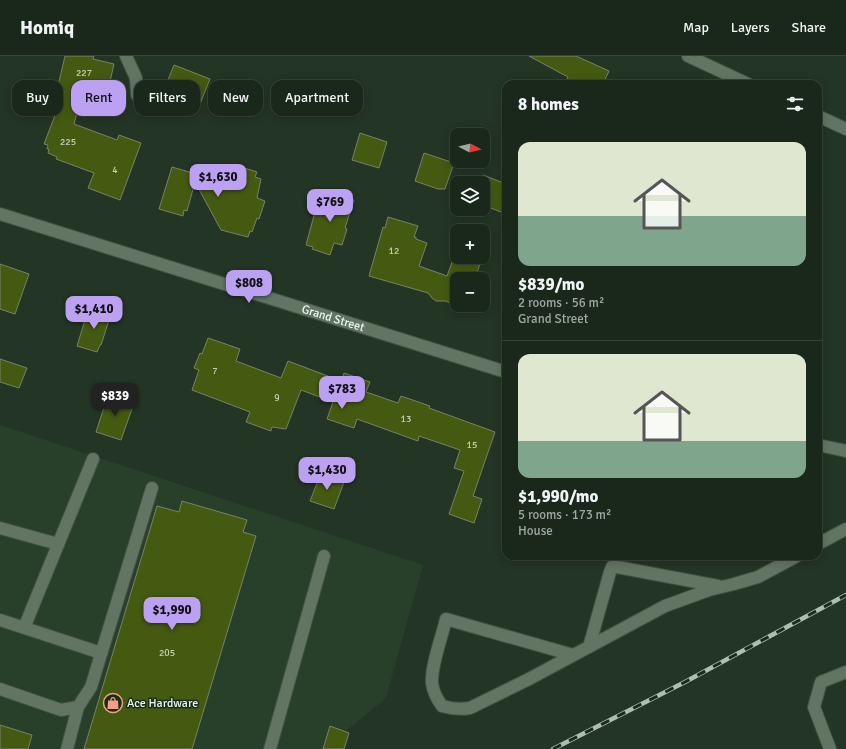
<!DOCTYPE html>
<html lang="en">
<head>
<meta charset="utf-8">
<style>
  :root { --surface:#1a281b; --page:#233024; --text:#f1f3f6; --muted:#9fa6a3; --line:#38443a; --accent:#bca0f2 }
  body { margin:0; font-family:Signika,sans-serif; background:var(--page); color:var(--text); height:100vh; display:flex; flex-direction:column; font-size:15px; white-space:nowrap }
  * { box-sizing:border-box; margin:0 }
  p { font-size:13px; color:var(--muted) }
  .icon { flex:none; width:22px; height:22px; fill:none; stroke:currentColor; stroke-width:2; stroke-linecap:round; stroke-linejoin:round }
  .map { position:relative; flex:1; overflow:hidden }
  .drawer { position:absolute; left:502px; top:24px; width:320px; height:480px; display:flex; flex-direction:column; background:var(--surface); border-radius:12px; box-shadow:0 2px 10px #0003,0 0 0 1px var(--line) }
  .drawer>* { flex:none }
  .top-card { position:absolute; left:12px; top:24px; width:380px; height:36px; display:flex; gap:8px }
  .needle { width:26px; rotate:97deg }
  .controls { position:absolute; left:450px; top:72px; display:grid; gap:8px }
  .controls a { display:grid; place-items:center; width:40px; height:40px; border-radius:8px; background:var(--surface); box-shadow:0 2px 10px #0003,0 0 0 1px var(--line); font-size:20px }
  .price { position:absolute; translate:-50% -34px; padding:0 9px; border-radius:8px; background:var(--accent); color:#111; font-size:13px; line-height:26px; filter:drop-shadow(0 1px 2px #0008) }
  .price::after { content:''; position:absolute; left:50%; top:24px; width:12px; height:9px; margin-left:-6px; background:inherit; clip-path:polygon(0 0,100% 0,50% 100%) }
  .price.selected { background:#222; color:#fff }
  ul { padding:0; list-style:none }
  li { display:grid; align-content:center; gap:8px; height:212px; padding:0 16px }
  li+li { border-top:1px solid var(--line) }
  li span { display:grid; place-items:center; height:124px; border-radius:12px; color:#555 }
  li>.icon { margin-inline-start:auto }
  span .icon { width:72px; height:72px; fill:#fffc; stroke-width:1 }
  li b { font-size:17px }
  h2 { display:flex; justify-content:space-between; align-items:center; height:48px; padding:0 16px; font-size:17px }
  .tag { padding:0 14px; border-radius:12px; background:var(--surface); box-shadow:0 2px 10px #0003,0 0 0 1px var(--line); font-size:14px; line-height:36px }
  .tag.selected { background:var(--accent); color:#111 }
  header { display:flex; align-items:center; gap:24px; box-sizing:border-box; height:56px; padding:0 20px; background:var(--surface); border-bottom:1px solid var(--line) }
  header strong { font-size:19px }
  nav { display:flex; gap:22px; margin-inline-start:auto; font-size:14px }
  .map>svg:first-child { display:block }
</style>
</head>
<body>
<header>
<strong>Homiq</strong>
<nav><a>Map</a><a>Layers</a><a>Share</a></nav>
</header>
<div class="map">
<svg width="846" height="693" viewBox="0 0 846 693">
  <rect width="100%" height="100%" fill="#233524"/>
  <path fill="#28402a" d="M0 369 423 509 386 642 324 693H0Z"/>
  <path fill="#445a10" stroke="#788269" d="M65 0H94L93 3 114 8 107 39 83 34 74 68 117 84 119 79 141 87 120 144 88 132 94 117 56 103 57 101 48 97 49 93H47L48 89 44 88 64 36 57 34Z
    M529 0H576L609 15 603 28H565L568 21Z
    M174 9 210 23 200 48 164 34Z
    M360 77 387 86 379 112 352 104Z
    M424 97 454 107 445 133H438L415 125Z
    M235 109 257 116 255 121 261 123 257 142 265 145 259 163 257 162 252 176 250 175 248 181 221 174 195 126 187 155 184 154 183 160 159 153 172 111 230 128Z
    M483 119 506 128V158L483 149Z
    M329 134 352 141 351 143 354 144 345 172 347 173 342 189 334 187 330 199 312 193 313 191 306 189 316 152 325 146Z
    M388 161 418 170 414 181H416V183L427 187 419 210 447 220 454 201H482L477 217 479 218 477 223H457V247L454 246V248L445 245H436L432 242 428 237 369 220 383 171 385 172Z
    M0 208 29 218 15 258 0 253Z
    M89 251 111 258 101 289H100L97 296 77 290Z
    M208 282 240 293 236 305 281 322 288 305 341 325 344 317 370 326 366 336 398 347 401 340 430 350 429 352 495 376 473 440 482 443 474 467 449 458 464 415 454 412 460 394 419 380 418 385 357 363 354 372 327 363 333 346 301 334 286 373 272 371 271 375 246 366 250 356 192 334 199 314 194 312 200 297 202 298Z
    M0 303 27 312 19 332 0 326Z
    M108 339 134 347 121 384 96 376Z
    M321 417 344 426 334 453 310 445Z
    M182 445 247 464 243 476 256 480 192 693H84L157 450 179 456Z
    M0 669 32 679 28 693H0Z
    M330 670 349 677 344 693H323Z"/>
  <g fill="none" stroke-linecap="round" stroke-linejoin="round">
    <g stroke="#415143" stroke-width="14">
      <path id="lane" d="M126 0 136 22 137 39 168 54
        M0 472 58 488
        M818 488 846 473
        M0 564 101 597
        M24 572 93 403
        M589 591 610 516 612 511H617L718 530
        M573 599 446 563C442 581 431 609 432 627 433 636 437 643 442 650 452 653 459 654 470 652L529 623 665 550 709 534 734 528 758 521 797 500
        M0 633 61 654 78 651
        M67 693 78 651 91 631 152 432
        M270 693 324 500
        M830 693 814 651 821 626 846 616"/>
    </g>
    <g stroke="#415143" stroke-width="14">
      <g id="street">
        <path d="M688 0 748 28"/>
        <path d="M818 60 846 73"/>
        <path id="s1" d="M0 158 506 316"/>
        <path d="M818 389 846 395"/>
      </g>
    </g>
    <use href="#lane" stroke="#617562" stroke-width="12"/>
    <use href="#street" stroke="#617562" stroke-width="12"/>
    <g stroke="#b0beb1" stroke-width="4.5">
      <path id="rail" d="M553 693 685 626 846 539"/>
    </g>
    <use href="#rail" stroke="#192b1b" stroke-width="3" stroke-dasharray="9" stroke-linecap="butt"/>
  </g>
  <defs>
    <g id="shop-ring" transform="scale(1)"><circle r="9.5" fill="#192b1b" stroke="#f39f83" stroke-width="1.5"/><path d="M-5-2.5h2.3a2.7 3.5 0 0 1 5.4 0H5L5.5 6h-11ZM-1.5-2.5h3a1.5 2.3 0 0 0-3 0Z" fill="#f39f83"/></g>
  </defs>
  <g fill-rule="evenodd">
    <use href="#shop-ring" x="113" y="647"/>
  </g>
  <g text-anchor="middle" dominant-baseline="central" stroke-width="3" stroke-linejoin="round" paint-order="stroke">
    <g font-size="10" fill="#c2d0b6">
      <text x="84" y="17">227</text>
      <text x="68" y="86">225</text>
      <text x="115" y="114">4</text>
      <text x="394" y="195">12</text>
      <text x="215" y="315">7</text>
      <text x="277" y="342">9</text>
      <text x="406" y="363">13</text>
      <text x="472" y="389">15</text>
      <text x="167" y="597">205</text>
    </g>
    <g font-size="12" fill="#ecf8ed" stroke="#192b1b">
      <text stroke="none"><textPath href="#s1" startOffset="349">Grand Street</textPath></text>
    </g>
    <g font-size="12" fill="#ecf8ed" stroke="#192b1b" text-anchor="start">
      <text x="127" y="647">Ace Hardware</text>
    </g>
  </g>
</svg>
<div class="controls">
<a><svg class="needle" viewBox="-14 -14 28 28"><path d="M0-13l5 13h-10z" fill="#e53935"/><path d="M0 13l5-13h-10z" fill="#9fa6a3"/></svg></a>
<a><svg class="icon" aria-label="layers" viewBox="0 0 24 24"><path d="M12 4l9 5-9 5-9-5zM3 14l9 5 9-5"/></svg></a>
<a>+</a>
<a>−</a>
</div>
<b class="price" style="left:218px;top:142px">$1,630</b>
<b class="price" style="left:330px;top:167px">$769</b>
<b class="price" style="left:249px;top:248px">$808</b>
<b class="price" style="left:94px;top:274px">$1,410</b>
<b class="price" style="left:342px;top:354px">$783</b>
<b class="price selected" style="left:115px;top:361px">$839</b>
<b class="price" style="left:327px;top:435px">$1,430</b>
<b class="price" style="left:172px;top:575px">$1,990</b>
<div class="top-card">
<a class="tag">Buy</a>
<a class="tag selected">Rent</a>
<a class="tag">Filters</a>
<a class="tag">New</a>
<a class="tag">Apartment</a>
</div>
<section class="drawer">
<h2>8 homes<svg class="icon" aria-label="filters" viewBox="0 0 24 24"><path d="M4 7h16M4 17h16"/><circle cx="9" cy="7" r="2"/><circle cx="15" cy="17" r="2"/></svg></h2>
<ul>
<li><span style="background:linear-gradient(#dfe7d0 60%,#7fa58c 0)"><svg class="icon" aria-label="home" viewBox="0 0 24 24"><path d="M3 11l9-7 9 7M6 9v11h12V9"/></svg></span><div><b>$839/mo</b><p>2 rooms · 56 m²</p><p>Grand Street</p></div></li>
<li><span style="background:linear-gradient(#dfe7d0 70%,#7fa58c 0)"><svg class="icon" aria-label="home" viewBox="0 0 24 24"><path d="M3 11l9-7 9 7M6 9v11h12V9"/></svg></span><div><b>$1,990/mo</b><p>5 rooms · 173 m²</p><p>House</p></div></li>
</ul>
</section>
</div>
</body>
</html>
